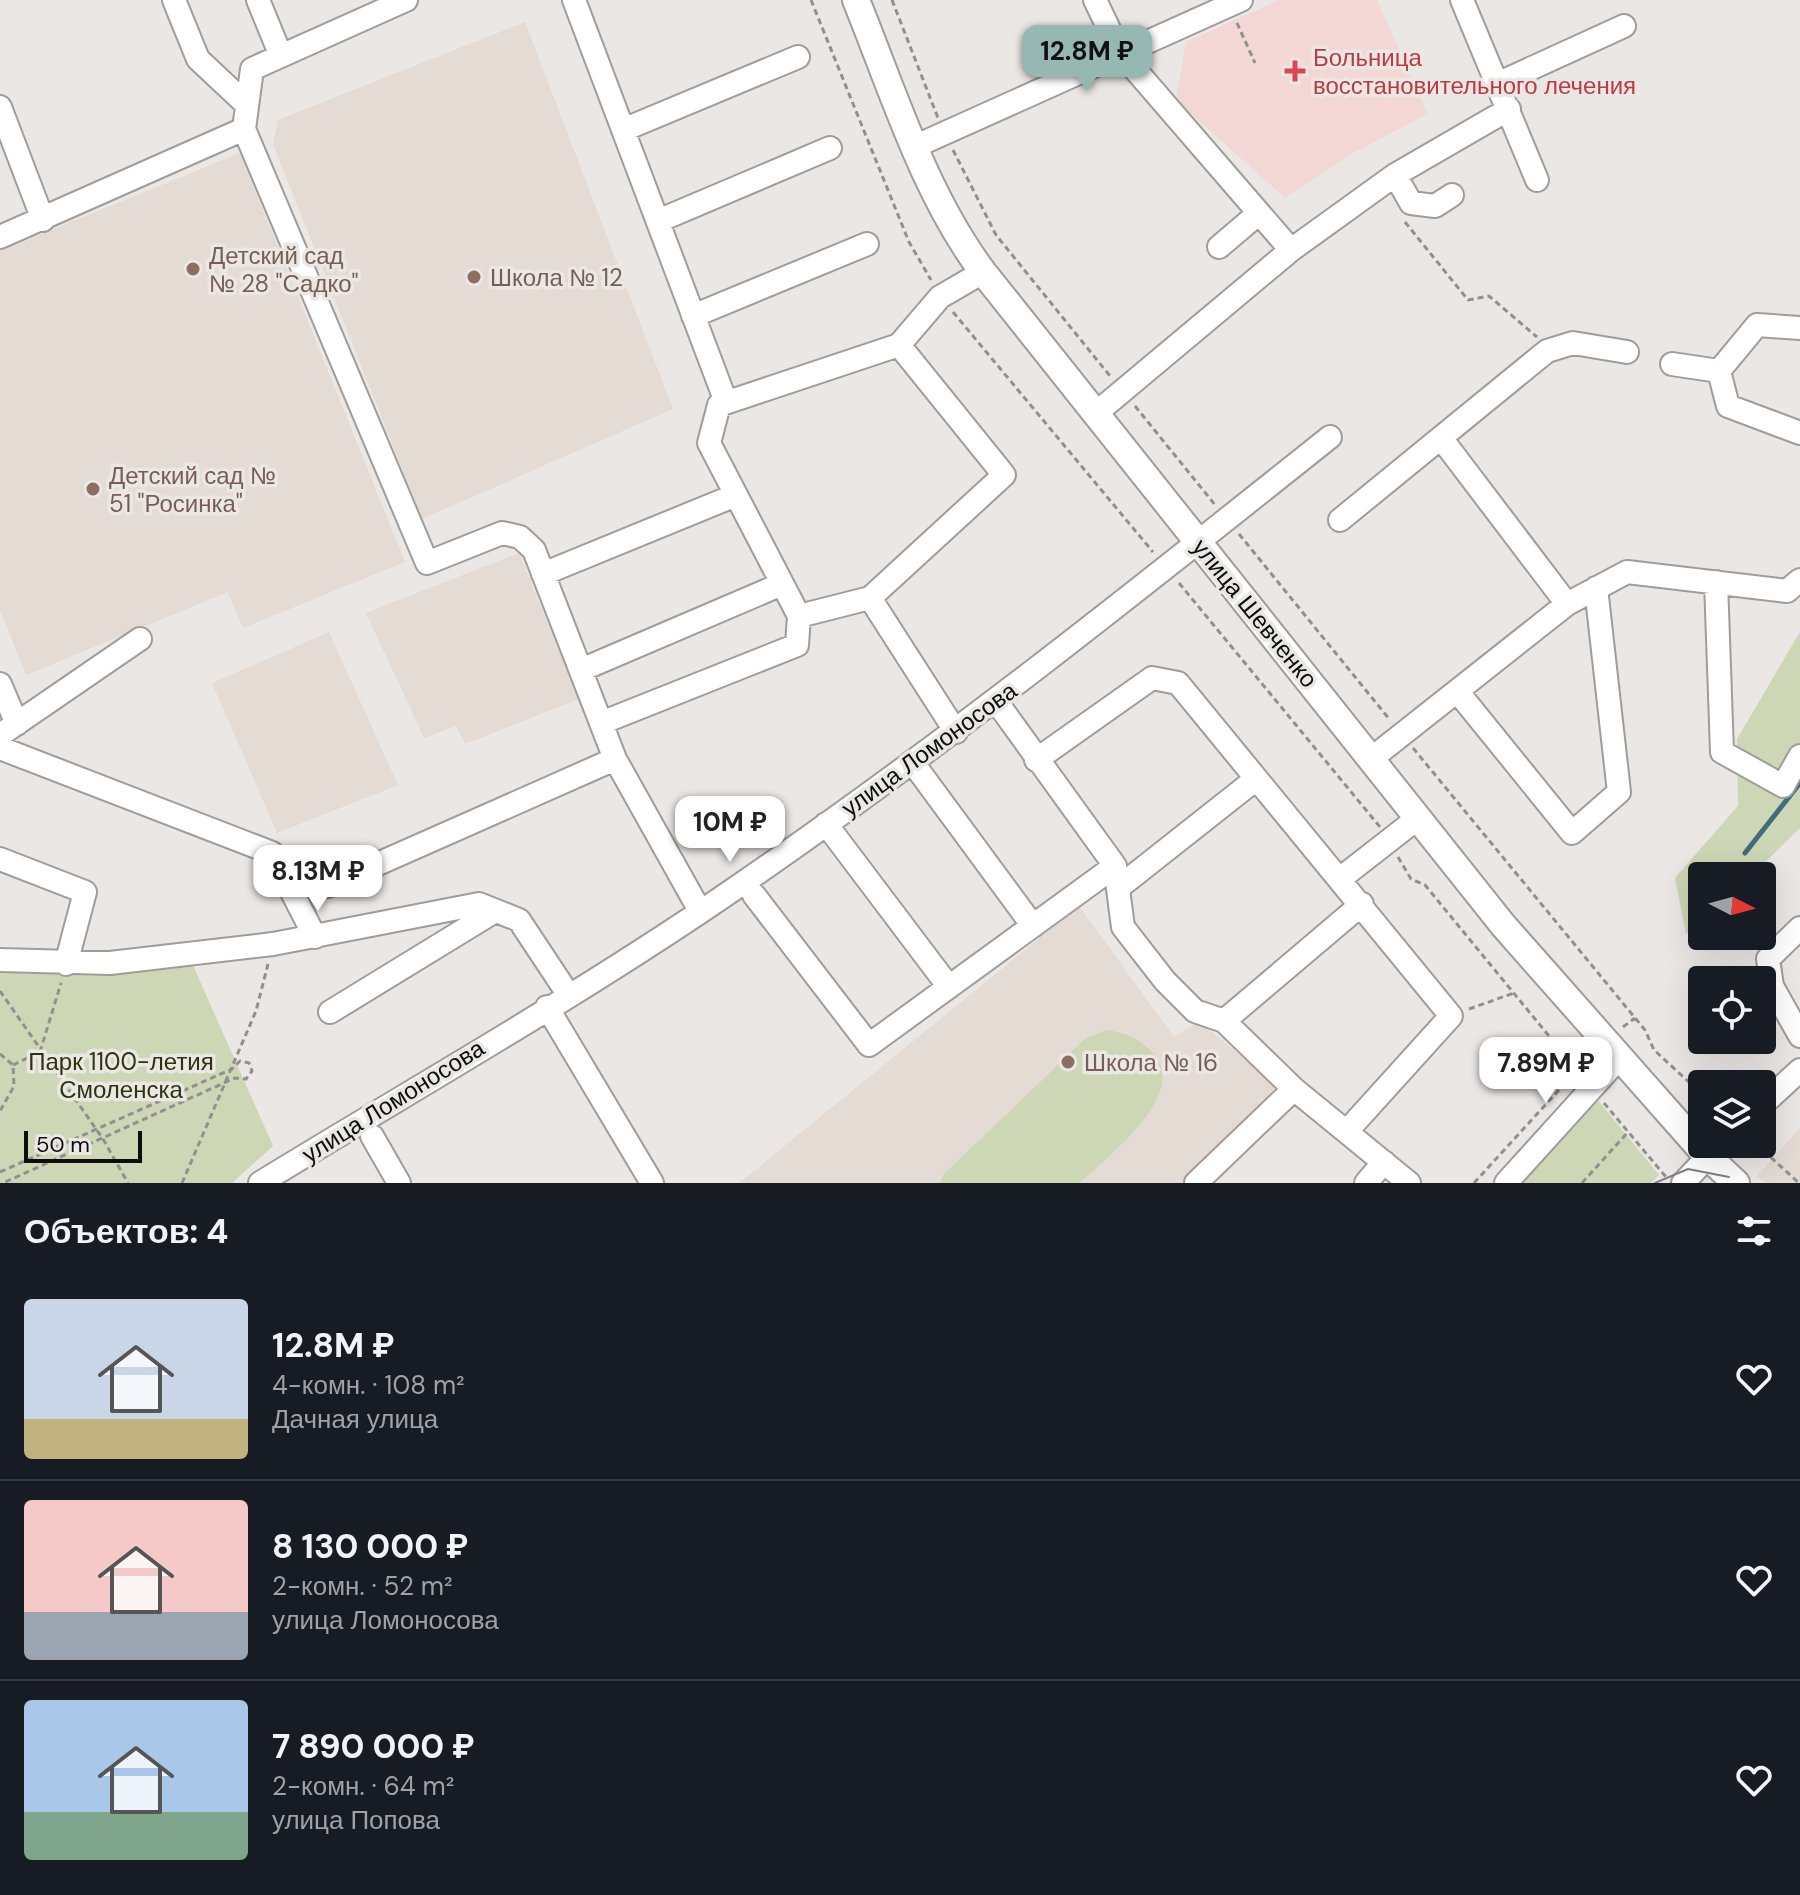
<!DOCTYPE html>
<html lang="ru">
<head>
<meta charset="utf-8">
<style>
  :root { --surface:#171b24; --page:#242831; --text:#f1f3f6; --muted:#9ea1a6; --line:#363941; --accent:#97b7b2 }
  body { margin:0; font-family:"DM Sans",sans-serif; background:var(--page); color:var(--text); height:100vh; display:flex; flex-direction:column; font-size:30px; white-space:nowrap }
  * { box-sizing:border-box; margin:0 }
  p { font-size:26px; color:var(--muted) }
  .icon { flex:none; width:44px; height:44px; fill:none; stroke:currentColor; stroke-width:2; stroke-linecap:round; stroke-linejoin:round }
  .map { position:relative; height:1183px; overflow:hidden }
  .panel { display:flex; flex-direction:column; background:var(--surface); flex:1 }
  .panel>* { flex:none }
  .needle { width:52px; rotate:96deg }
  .buttons { position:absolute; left:1688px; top:862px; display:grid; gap:16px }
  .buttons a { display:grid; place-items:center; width:88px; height:88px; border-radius:8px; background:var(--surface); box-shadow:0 8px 32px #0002; font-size:40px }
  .scale { position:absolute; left:24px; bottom:20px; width:118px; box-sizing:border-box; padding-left:8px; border:4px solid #0e0d0c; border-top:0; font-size:22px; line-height:28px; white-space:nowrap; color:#0e0d0c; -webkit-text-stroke:6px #eae7e5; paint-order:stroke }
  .price { position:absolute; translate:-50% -68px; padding:0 18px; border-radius:16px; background:#fff; color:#222; font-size:26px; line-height:52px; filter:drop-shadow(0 2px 4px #0008) }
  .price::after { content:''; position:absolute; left:50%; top:48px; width:24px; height:18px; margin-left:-12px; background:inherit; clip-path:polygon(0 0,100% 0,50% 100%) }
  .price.active { background:var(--accent); color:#111 }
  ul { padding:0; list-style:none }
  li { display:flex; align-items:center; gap:24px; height:200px; padding:0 24px }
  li+li { border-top:2px solid var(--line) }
  li span { display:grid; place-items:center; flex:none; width:224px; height:160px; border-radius:8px; color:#555 }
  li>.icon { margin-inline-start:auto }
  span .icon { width:96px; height:96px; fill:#fffc; stroke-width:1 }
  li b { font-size:34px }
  h2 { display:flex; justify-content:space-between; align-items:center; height:96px; padding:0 24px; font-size:34px }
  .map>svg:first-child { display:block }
</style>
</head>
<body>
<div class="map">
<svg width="1800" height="1183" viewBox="0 0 1800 1183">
  <rect width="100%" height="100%" fill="#eae7e5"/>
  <path fill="#e4dbd4" d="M525 22 673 409 422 519 273 144 278 120Z
    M240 153 405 562 243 628 228 592 26 675 0 610V251Z
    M519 553 579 699 465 744 456 726 424 738 366 613Z
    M329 632 398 785 277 833 212 683Z
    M1079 906 1174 1037 1199 1021 1277 1086 1182 1183H739Z
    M1800 1128V1183H1766L1757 1176Z"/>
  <path fill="#f2d7d5" d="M1279 0H1377L1428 114 1353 153 1285 198 1176 100 1186 42Z"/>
  <path fill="#cdd6b5" d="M1800 632V828L1751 876H1702V920L1686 934 1675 878 1738 806 1737 739Z
    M191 961 273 1146 232 1183H0V969L30 974Z
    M1106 1030C1127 1033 1139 1038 1154 1054 1189 1096 1106 1157 1080 1183H940L943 1175 1086 1038Z
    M1592 1093 1659 1175 1651 1183H1510Z"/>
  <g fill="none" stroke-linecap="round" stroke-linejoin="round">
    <path stroke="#426c7b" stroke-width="5" d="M1745 853 1800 783"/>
    <g stroke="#9f9c9a" stroke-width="26">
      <path id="minor" d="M174 0 198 59 247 105
        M258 0 281 56
        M406 0 252 69 244 129 427 563 502 533 520 537 534 550 615 759
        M574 0 726 402
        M1095 0 1120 52 1291 250
        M1462 0 1537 180
        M1497 84 1624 26
        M0 107 43 220
        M623 130 798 57
        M916 146 1241 0
        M1395 175 1411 203 1435 206 1452 195
        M658 221 830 148
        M0 237 244 129
        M1219 247 1259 213
        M693 316 867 244
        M1672 364 1719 371 1728 406 1800 433
        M1719 371 1757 325 1800 328
        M1095 414 1291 250 1395 175 1509 109
        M1441 438 1567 604
        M1340 520 1547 351 1573 343 1627 352
        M543 574 736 495
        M1716 582 1722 752 1783 786 1800 756
        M870 598 799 616 709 443 719 405 899 345
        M581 670 782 584
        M0 684 17 724
        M1457 691 1572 833 1619 792 1596 588
        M996 701 1115 866 1123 927 1165 981 1195 1011 1224 1021 1294 1089
        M601 723 797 645 799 616
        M956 732 870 598 1004 475 899 345 940 297 983 272
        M0 735 140 639
        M0 748 272 853 315 937
        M1371 759 1567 604 1627 572 1787 591 1800 580
        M1036 760 1152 678 1178 683 1451 1016 1347 1131
        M913 763 1033 926
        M826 824 949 987
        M0 859 85 892 66 964
        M1341 878 1418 818
        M328 886 615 759 700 911
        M1118 888 1256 779
        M754 895 869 1045 1115 866
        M1800 928 1768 959 1772 986 1800 1036
        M0 960 110 963 273 944 479 904 519 920 568 994
        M547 1007 652 1183
        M330 1012 495 911
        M1224 1021 1362 904
        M1762 1105 1800 1070
        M372 1136 399 1183
        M260 1183C420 1085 585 992 740 885 944 745 1137 591 1330 437
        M1196 1183 1294 1089 1409 1183
        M1366 1183 1384 1162
        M1506 1183 1620 1057
        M1683 1183 1720 1144"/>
    </g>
    <g stroke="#9f9c9a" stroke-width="30">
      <path id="major" d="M856 0C893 91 924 193 983 272L1503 925 1707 1156 1736 1183"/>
    </g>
    <path stroke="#92908e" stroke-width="3" stroke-dasharray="6 4" stroke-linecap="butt" d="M811 0 909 242 931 280
      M892 0 938 118
      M1237 23 1255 63
      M953 150 996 235 1110 376
      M1405 222 1468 300 1489 296 1537 337
      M953 312 1153 552
      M1135 406 1216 506
      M1239 534 1390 720
      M1179 583 1380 827
      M1413 748 1645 1030 1654 1050 1702 1094
      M1398 857 1411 879 1425 885 1581 1075
      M0 991 103 1139 128 1183
      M1469 1009 1514 993
      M1623 1027 1635 1018
      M0 1054 13 1065 14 1086 0 1111
      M13 1065 40 1052 61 983
      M1604 1103 1666 1177
      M1756 1144 1799 1183
      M0 1172 232 1069 240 1061 249 1063 252 1071 246 1079 235 1078 3 1183
      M182 1183 256 1011 268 964
      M1474 1183 1590 1056
      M1582 1183 1628 1132"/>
    <use href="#minor" stroke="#fff" stroke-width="22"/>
    <use href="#major" stroke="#fff" stroke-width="26"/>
    <path stroke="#848281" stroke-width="2" d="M1655 1183 1688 1169 1729 1177"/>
  </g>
  <path fill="#e0444e" stroke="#eae7e5" stroke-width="3" d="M1291 59h8v8h8v8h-8v8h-8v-8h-8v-8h8z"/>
  <g fill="#8d6e63" stroke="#eae7e5" stroke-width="3">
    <circle cx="193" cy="269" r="8"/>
    <circle cx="474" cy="277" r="8"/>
    <circle cx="93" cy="489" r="8"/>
    <circle cx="1068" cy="1062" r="8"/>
  </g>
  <g text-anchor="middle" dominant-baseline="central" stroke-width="7" stroke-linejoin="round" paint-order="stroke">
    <g font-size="24" fill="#be3a42" stroke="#eae7e5" text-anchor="start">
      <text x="1313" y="57">Больница<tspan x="1313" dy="28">восстановительного лечения</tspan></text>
    </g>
    <g font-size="24" fill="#785e54" stroke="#eae7e5" text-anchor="start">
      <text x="209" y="255">Детский сад<tspan x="209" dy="28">№ 28 "Садко"</tspan></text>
      <text x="490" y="277">Школа № 12</text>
      <text x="109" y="475">Детский сад №<tspan x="109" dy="28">51 "Росинка"</tspan></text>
      <text x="1084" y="1062">Школа № 16</text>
    </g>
    <g font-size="24" fill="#0e0d0c" stroke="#eae7e5">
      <text transform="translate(1255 613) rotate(51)">улица Шевченко</text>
      <text transform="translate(929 749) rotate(-36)">улица Ломоносова</text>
      <text transform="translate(393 1101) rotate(-32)">улица Ломоносова</text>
    </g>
    <g font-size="24" fill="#2d350d" stroke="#eae7e5">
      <text x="121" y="1061">Парк 1100-летия<tspan x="121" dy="28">Смоленска</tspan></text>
    </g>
  </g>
</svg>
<div class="buttons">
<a><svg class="needle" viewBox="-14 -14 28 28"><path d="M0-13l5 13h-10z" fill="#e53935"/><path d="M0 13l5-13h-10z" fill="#9ea1a6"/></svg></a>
<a><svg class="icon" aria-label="locate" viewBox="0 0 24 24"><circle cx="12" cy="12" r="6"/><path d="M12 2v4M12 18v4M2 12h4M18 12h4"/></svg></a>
<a><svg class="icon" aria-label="layers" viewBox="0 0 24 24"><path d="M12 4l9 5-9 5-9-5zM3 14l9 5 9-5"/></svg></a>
</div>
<div class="scale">50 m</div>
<b class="price active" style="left:1087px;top:93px">12.8M ₽</b>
<b class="price" style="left:730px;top:864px">10M ₽</b>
<b class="price" style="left:318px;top:913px">8.13M ₽</b>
<b class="price" style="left:1546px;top:1105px">7.89M ₽</b>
</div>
<section class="panel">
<h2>Объектов: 4<svg class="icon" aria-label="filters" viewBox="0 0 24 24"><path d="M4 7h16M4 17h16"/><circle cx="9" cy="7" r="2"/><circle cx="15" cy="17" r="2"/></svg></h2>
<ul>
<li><span style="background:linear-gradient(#c9d6e8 75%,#c2b280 0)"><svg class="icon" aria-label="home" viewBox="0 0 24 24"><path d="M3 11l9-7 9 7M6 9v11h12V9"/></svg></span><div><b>12.8M ₽</b><p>4-комн. · 108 m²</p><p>Дачная улица</p></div><svg class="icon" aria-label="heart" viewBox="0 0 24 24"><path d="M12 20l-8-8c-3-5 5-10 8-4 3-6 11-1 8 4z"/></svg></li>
<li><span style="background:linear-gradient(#f6c9c9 70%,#9aa5b1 0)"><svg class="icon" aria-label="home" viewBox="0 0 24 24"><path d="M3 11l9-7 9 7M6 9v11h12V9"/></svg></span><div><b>8 130 000 ₽</b><p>2-комн. · 52 m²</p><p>улица Ломоносова</p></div><svg class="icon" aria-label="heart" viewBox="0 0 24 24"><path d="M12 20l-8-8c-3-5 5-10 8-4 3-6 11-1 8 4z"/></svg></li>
<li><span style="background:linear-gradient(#a9c7e8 70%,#7fa58c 0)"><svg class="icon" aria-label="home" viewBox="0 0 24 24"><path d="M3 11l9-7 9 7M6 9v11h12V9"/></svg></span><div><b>7 890 000 ₽</b><p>2-комн. · 64 m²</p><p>улица Попова</p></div><svg class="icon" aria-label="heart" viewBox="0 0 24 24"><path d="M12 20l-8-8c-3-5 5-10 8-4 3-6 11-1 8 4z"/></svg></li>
</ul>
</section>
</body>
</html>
